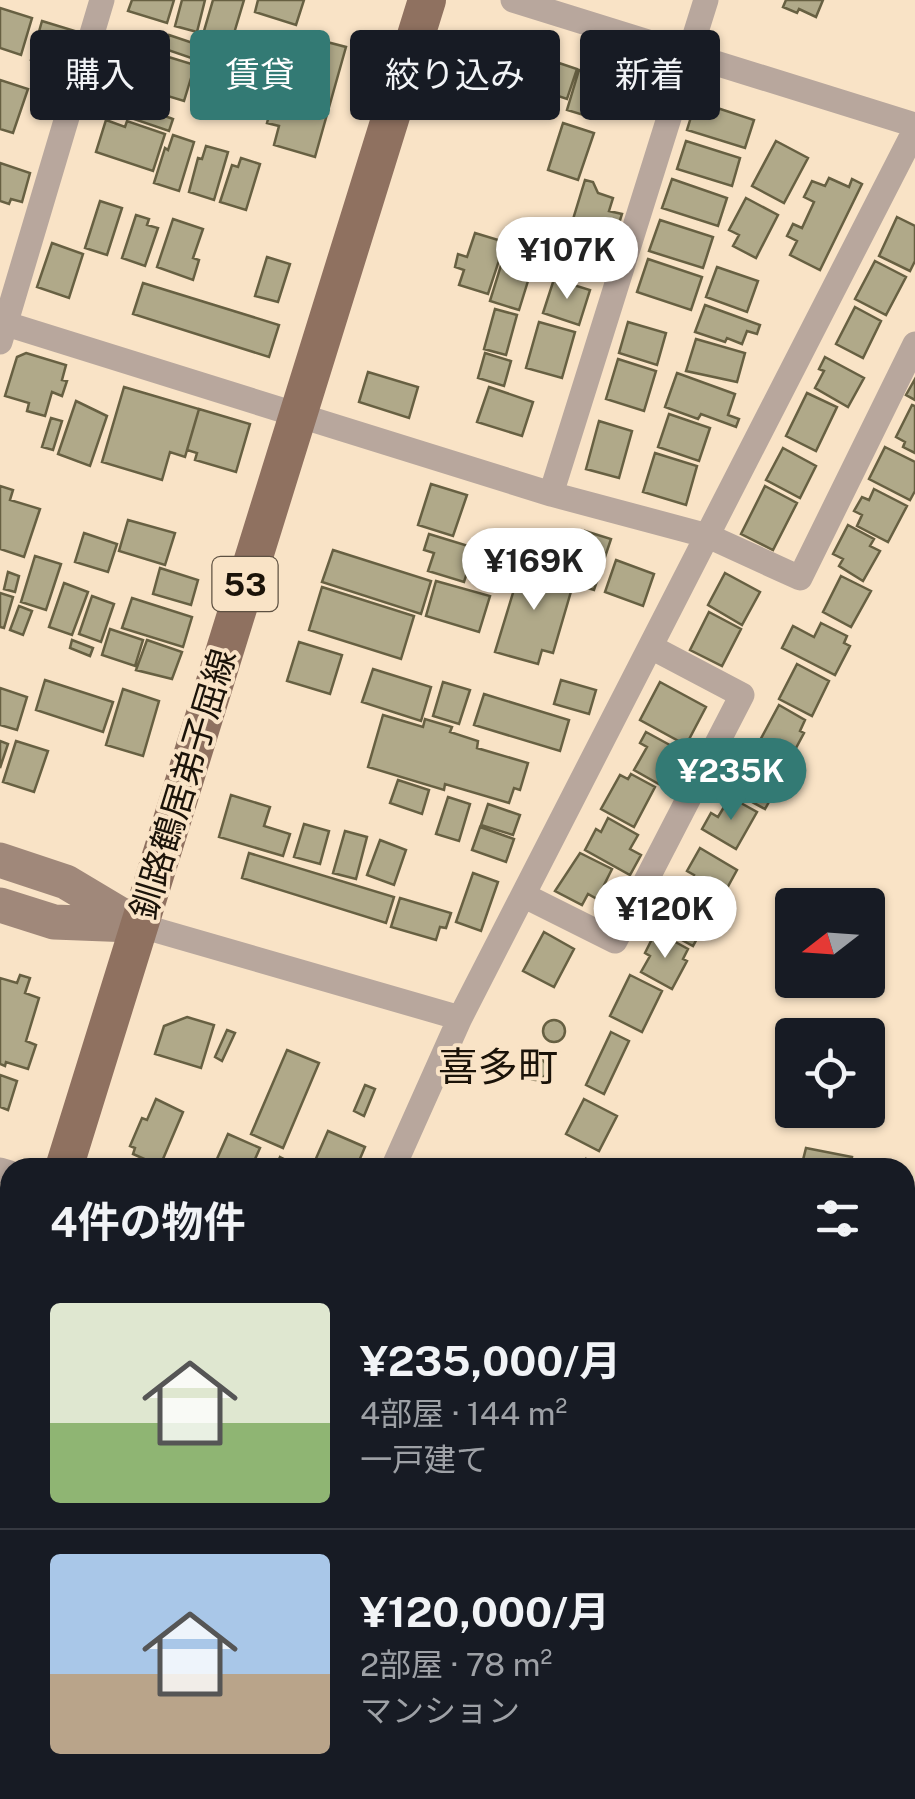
<!DOCTYPE html>
<html lang="ja">
<head>
<meta charset="utf-8">
<style>
  :root { --surface:#171b24; --page:#242831; --text:#f1f3f6; --muted:#9ea1a6; --line:#363941; --accent:#337a74 }
  body { margin:0; font-family:"Public Sans","Noto Sans JP",sans-serif; background:var(--page); color:var(--text); height:100vh; display:flex; flex-direction:column; font-size:38px; white-space:nowrap }
  * { box-sizing:border-box; margin:0 }
  p { font-size:32px; color:var(--muted) }
  .icon { flex:none; width:55px; height:55px; fill:none; stroke:currentColor; stroke-width:2; stroke-linecap:round; stroke-linejoin:round }
  .map { position:relative; flex:1; overflow:hidden }
  .drawer { position:absolute; left:0px; top:1158px; width:915px; height:642px; display:flex; flex-direction:column; background:var(--surface); border-radius:30px 30px 0 0; box-shadow:0 2px 8px #0004 }
  .drawer>* { flex:none }
  .banner { position:absolute; left:30px; top:30px; width:855px; height:90px; display:flex; gap:20px }
  .needle { width:65px; rotate:253deg }
  .controls { position:absolute; left:775px; top:888px; display:grid; gap:20px }
  .controls a { display:grid; place-items:center; width:110px; height:110px; border-radius:10px; background:var(--surface); box-shadow:0 2px 8px #0004; font-size:50px }
  .price { position:absolute; translate:-50% -85px; padding:0 22px; border-radius:35px; background:#fff; color:#222; font-size:32px; line-height:65px; filter:drop-shadow(0 2px 5px #0008) }
  .price::after { content:''; position:absolute; left:50%; top:60px; width:30px; height:22px; margin-left:-15px; background:inherit; clip-path:polygon(0 0,100% 0,50% 100%) }
  .price.current { background:var(--accent); color:#fff }
  ul { padding:0; list-style:none }
  li { display:flex; align-items:center; gap:30px; height:250px; padding:0 50px }
  li+li { border-top:2px solid var(--line) }
  li span { display:grid; place-items:center; flex:none; width:280px; height:200px; border-radius:10px; color:#555 }
  li>.icon { margin-inline-start:auto }
  span .icon { width:120px; height:120px; fill:#fffc; stroke-width:1 }
  li b { font-size:42px }
  h2 { display:flex; justify-content:space-between; align-items:center; height:120px; padding:0 50px; font-size:42px }
  .pill { padding:0 35px; border-radius:10px; background:var(--surface); box-shadow:0 2px 8px #0004; font-size:35px; line-height:90px }
  .pill.current { background:var(--accent); color:#fff }
  .map>svg:first-child { display:block }
</style>
</head>
<body>
<div class="map">
<svg width="915" height="1799" viewBox="0 0 915 1799">
  <rect width="100%" height="100%" fill="#f9e3c6"/>
  <path fill="#b0a989" stroke="#676042" stroke-width="2.5" d="M132 0H174L167 23 128 11Z
    M182 0H205L197 32 175 26Z
    M213 0H244L232 40 204 31Z
    M258 0H304L296 25 255 12Z
    M786 0H823L816 17 799 9 797 13 783 7Z
    M0 8 32 18 21 55 0 48Z
    M42 21 75 31 63 70 31 60Z
    M120 35 152 45 139 88 107 78Z
    M169 35 202 46 197 60 165 49Z
    M304 36 346 47 315 157 274 145 279 126 267 123 272 104 285 108 297 62 291 61 294 50 300 52Z
    M486 39 539 55 529 88 476 72Z
    M162 55 195 65 184 101 151 91Z
    M559 63 577 69 567 99 534 88 538 74 553 79Z
    M579 70 603 77 590 117 567 110Z
    M0 80 28 89 13 133 0 129Z
    M102 82 135 93 128 116 95 105Z
    M139 94 166 103 162 115 173 119 169 131 131 118Z
    M696 101 754 120 745 148 687 130Z
    M106 120 125 127 127 121 165 134 153 171 96 152Z
    M563 123 594 133 578 180 548 170Z
    M173 135 194 142 179 191 154 183 165 148 168 150Z
    M686 141 740 158 732 186 677 169Z
    M776 141 808 158 784 203 752 186Z
    M206 146 228 152 214 200 189 192 198 158 202 159Z
    M241 158 260 164 246 210 220 202 232 165 238 167Z
    M0 163 30 173 22 202 11 199 9 204 0 201Z
    M829 178 849 187 852 179 862 184 820 270 790 255 797 241 787 236 793 224 802 228 814 202 804 197 812 181 825 186Z
    M672 179 727 198 718 226 662 208Z
    M585 180 593 182 598 193 613 198 609 211 622 214 610 252 567 239Z
    M746 198 778 215 756 258 733 246 739 235 729 230Z
    M100 201 122 208 107 255 85 248Z
    M136 215 149 219 147 225 158 228 145 266 122 258Z
    M897 217 915 226V261L910 271 879 256Z
    M173 219 203 229 193 258 199 260 193 280 157 267Z
    M660 220 713 237 703 268 649 251Z
    M475 233 505 242 488 294 459 285 464 270 455 267 458 254 467 257Z
    M52 243 83 254 69 298 37 287Z
    M507 246 536 255 519 310 490 301Z
    M267 257 290 264 278 302 255 296Z
    M648 259 702 277 691 310 637 292Z
    M875 261 906 277 886 315 855 299Z
    M717 267 758 281 747 312 706 297Z
    M554 279 590 290 579 325 543 313Z
    M143 283 279 325 269 357 133 314Z
    M705 305 760 325 757 334 747 331 742 344 727 338 725 342 695 332Z
    M855 307 881 321 863 358 836 344Z
    M495 309 517 315 506 355 484 349Z
    M539 322 575 332 562 378 526 368Z
    M628 322 666 333 657 365 619 353Z
    M696 339 745 353 737 382 686 371Z
    M26 353 66 365 62 380 67 381 62 396 52 392 45 416 27 411 29 403 5 396 17 357Z
    M485 353 511 361 504 386 478 378Z
    M825 357 864 378 848 407 815 388 824 371 819 369Z
    M618 359 656 371 644 411 606 399Z
    M368 372 418 387 409 418 359 402Z
    M677 373 735 394 728 415 739 419 736 427 701 414 698 419 665 407Z
    M915 379V400L906 395Z
    M124 387 199 409 185 457 170 452 162 480 102 462Z
    M489 387 533 402 522 436 477 422Z
    M807 393 837 407 816 451 786 436Z
    M76 401 107 416 90 466 58 454Z
    M912 405 915 406V453L903 447 905 442 896 437Z
    M199 409 250 424 236 472 195 460 197 453 187 450Z
    M669 414 710 428 699 461 658 447Z
    M51 418 62 421 53 450 42 447Z
    M599 421 632 431 619 478 586 469Z
    M885 447 915 462V491L910 500 869 479Z
    M783 448 816 466 800 498 766 480Z
    M655 453 697 466 686 505 643 492Z
    M431 484 467 495 453 536 418 525Z
    M0 486 13 490 10 500 40 509 24 557 0 549Z
    M765 486 797 503 773 550 741 534Z
    M874 489 907 506 888 542 857 526 862 515 854 511 862 497 869 500Z
    M128 520 175 533 165 565 119 551Z
    M848 525 874 539 870 546 880 551 863 581 839 566 843 559 833 554Z
    M585 531 611 539 594 590 568 582Z
    M84 533 117 544 108 572 75 562Z
    M429 534 475 548 464 582 428 571 434 553 424 550Z
    M333 550 431 581 421 614 322 582Z
    M35 556 61 564 46 610 21 602Z
    M523 560 564 572 560 584 572 588 553 653 542 650 538 664 495 652Z
    M616 560 654 574 643 606 605 592Z
    M160 568 198 580 191 605 153 594Z
    M8 572 19 576 15 592 4 589Z
    M725 573 760 592 742 625 708 605Z
    M841 576 871 591 851 627 823 612Z
    M436 581 490 596 479 632 426 616Z
    M64 583 88 592 72 635 49 627Z
    M322 587 414 616 401 659 309 630Z
    M0 593 13 597 4 628 0 627Z
    M92 596 114 604 101 642 79 634Z
    M132 598 192 617 183 647 122 628Z
    M19 606 32 611 23 635 10 630Z
    M709 612 741 629 722 666 690 650Z
    M821 623 847 636 844 643 850 646 835 675 782 648 793 626 814 637Z
    M110 629 143 640 135 666 102 655Z
    M72 640 93 648 90 656 70 648Z
    M147 640 182 652 172 679 136 670Z
    M299 642 342 655 330 694 287 681Z
    M797 664 829 681 812 716 779 699Z
    M373 669 431 687 421 721 362 702Z
    M45 680 113 702 103 732 36 710Z
    M561 680 596 690 589 714 554 704Z
    M443 682 470 690 459 724 433 716Z
    M660 682 706 707 686 745 640 720Z
    M0 688 27 697 17 730 0 725Z
    M123 689 159 701 143 756 106 745Z
    M484 694 569 720 560 751 474 725Z
    M779 705 805 720 800 731 804 733 789 761 758 744Z
    M383 715 423 727 425 719 452 727 450 732 478 741 477 748 528 763 520 790 514 788 509 803 445 784 444 790 368 767Z
    M646 732 679 750 664 787 634 770 647 747 640 743Z
    M0 741 8 744 0 768Z
    M16 741 48 751 34 792 3 782Z
    M750 754 785 773 765 809 730 790Z
    M631 774 655 787 634 827 601 809 620 775 628 779Z
    M398 780 429 790 422 814 390 803Z
    M231 795 270 807 264 826 290 834 283 856 219 837Z
    M448 797 470 804 459 841 436 834Z
    M730 797 757 812 736 849 702 829 711 813 718 817Z
    M488 804 520 815 513 835 481 825Z
    M608 818 638 835 630 849 641 855 630 875 585 850 596 829 601 832Z
    M304 824 329 831 320 864 294 857Z
    M480 827 514 839 506 862 472 850Z
    M345 831 367 837 356 879 333 873Z
    M380 840 406 850 394 885 367 875Z
    M700 848 737 870 720 901 690 883 694 875 687 871Z
    M249 853 394 897 386 923 242 878Z
    M580 853 612 869 597 899 588 894 582 905 555 891Z
    M473 873 498 882 481 931 456 922Z
    M686 889 715 905 693 946 660 928 679 893 683 895Z
    M400 898 451 913 446 928 440 927 436 940 391 927Z
    M544 932 574 949 554 987 523 971Z
    M661 934 688 949 683 959 687 961 672 989 641 972 650 956 645 953 653 937 658 940Z
    M20 975 30 978 25 993 39 998 26 1041 36 1045 28 1069 6 1062 5 1066 0 1064V978L17 983Z
    M630 975 662 991 642 1032 610 1016Z
    M187 1017 214 1025 201 1068 155 1054 164 1026Z
    M543 1031a11 11 0 1 1 22 0a11 11 0 1 1-22 0Z
    M227 1030 235 1033 222 1061 215 1057Z
    M611 1032 629 1041 604 1094 586 1085Z
    M287 1050 319 1063 283 1148 251 1134Z
    M525 1069a11 11 0 1 1 22 0a11 11 0 1 1-22 0Z
    M0 1075 17 1081 8 1110 0 1107Z
    M365 1085 375 1089 364 1116 354 1111Z
    M156 1099 183 1112 160 1166 133 1154 135 1148 130 1146 142 1118 147 1120Z
    M584 1099 617 1116 599 1151 566 1134Z
    M328 1131 365 1147 356 1168H325L314 1163Z
    M228 1134 260 1148 251 1168H213Z
    M806 1148 852 1157 850 1168H801Z
    M280 1157 298 1166 297 1168H275Z
    M586 1159 605 1168H582Z
    M1 1583 10 1587 8 1642 0 1639Z
    M0 1732 10 1737V1774L0 1769Z
    M905 1738 915 1740V1770L905 1768Z
    M905 1777 915 1779V1799H888L889 1790H905Z
    M789 1790H873L871 1799H787Z"/>
  <g fill="none" stroke-linecap="round" stroke-linejoin="round">
    <path stroke="#b8a79d" stroke-width="25" d="M513 0 915 125
      M0 322 551 494 708 536 800 578 915 344
      M0 342 102 0
      M551 494 706 0
      M523 895 615 941 742 695 651 647
      M138 925 460 1018
      M393 1168 460 1018 915 130
      M0 1170 10 1173
      M100 1799 104 1790"/>
    <path stroke="#a0887a" stroke-width="35" d="M0 860 66 882 138 925
      M0 905 54 922 132 925"/>
    <path stroke="#8f7160" stroke-width="38" d="M64 1168 427 0
      M0 1373 10 1341"/>
  </g>
  <g text-anchor="middle" dominant-baseline="central" stroke-width="8" stroke-linejoin="round" paint-order="stroke">
    <rect fill="#f9e3c6" stroke="#5e5142" stroke-width="2.5" x="212.5" y="557" width="65" height="54" rx="8"/>
    <g font-size="32" font-weight="bold" fill="#1b1309">
      <text x="245" y="584">53</text>
    </g>
    <g font-size="35" fill="#1b1309" stroke="#f9e3c6">
      <text transform="translate(183 784) rotate(-73)">釧路鶴居弟子屈線</text>
    </g>
    <g font-size="40" fill="#1b1309" stroke="#f9e3c6">
      <text x="498" y="1066">喜多町</text>
    </g>
  </g>
</svg>
<div class="controls">
<a><svg class="needle" viewBox="-14 -14 28 28"><path d="M0-13l5 13h-10z" fill="#e53935"/><path d="M0 13l5-13h-10z" fill="#9ea1a6"/></svg></a>
<a><svg class="icon" aria-label="locate" viewBox="0 0 24 24"><circle cx="12" cy="12" r="6"/><path d="M12 2v4M12 18v4M2 12h4M18 12h4"/></svg></a>
</div>
<b class="price" style="left:567px;top:302px">¥107K</b>
<b class="price" style="left:534px;top:613px">¥169K</b>
<b class="price current" style="left:731px;top:823px">¥235K</b>
<b class="price" style="left:665px;top:961px">¥120K</b>
<div class="banner">
<a class="pill">購入</a>
<a class="pill current">賃貸</a>
<a class="pill">絞り込み</a>
<a class="pill">新着</a>
</div>
<section class="drawer">
<h2>4件の物件<svg class="icon" aria-label="filters" viewBox="0 0 24 24"><path d="M4 7h16M4 17h16"/><circle cx="9" cy="7" r="2"/><circle cx="15" cy="17" r="2"/></svg></h2>
<ul>
<li><span style="background:linear-gradient(#dfe7d0 60%,#8fb573 0)"><svg class="icon" aria-label="home" viewBox="0 0 24 24"><path d="M3 11l9-7 9 7M6 9v11h12V9"/></svg></span><div><b>¥235,000/月</b><p>4部屋 · 144 m²</p><p>一戸建て</p></div></li>
<li><span style="background:linear-gradient(#a9c7e8 60%,#b9a48a 0)"><svg class="icon" aria-label="home" viewBox="0 0 24 24"><path d="M3 11l9-7 9 7M6 9v11h12V9"/></svg></span><div><b>¥120,000/月</b><p>2部屋 · 78 m²</p><p>マンション</p></div></li>
</ul>
</section>
</div>
</body>
</html>
